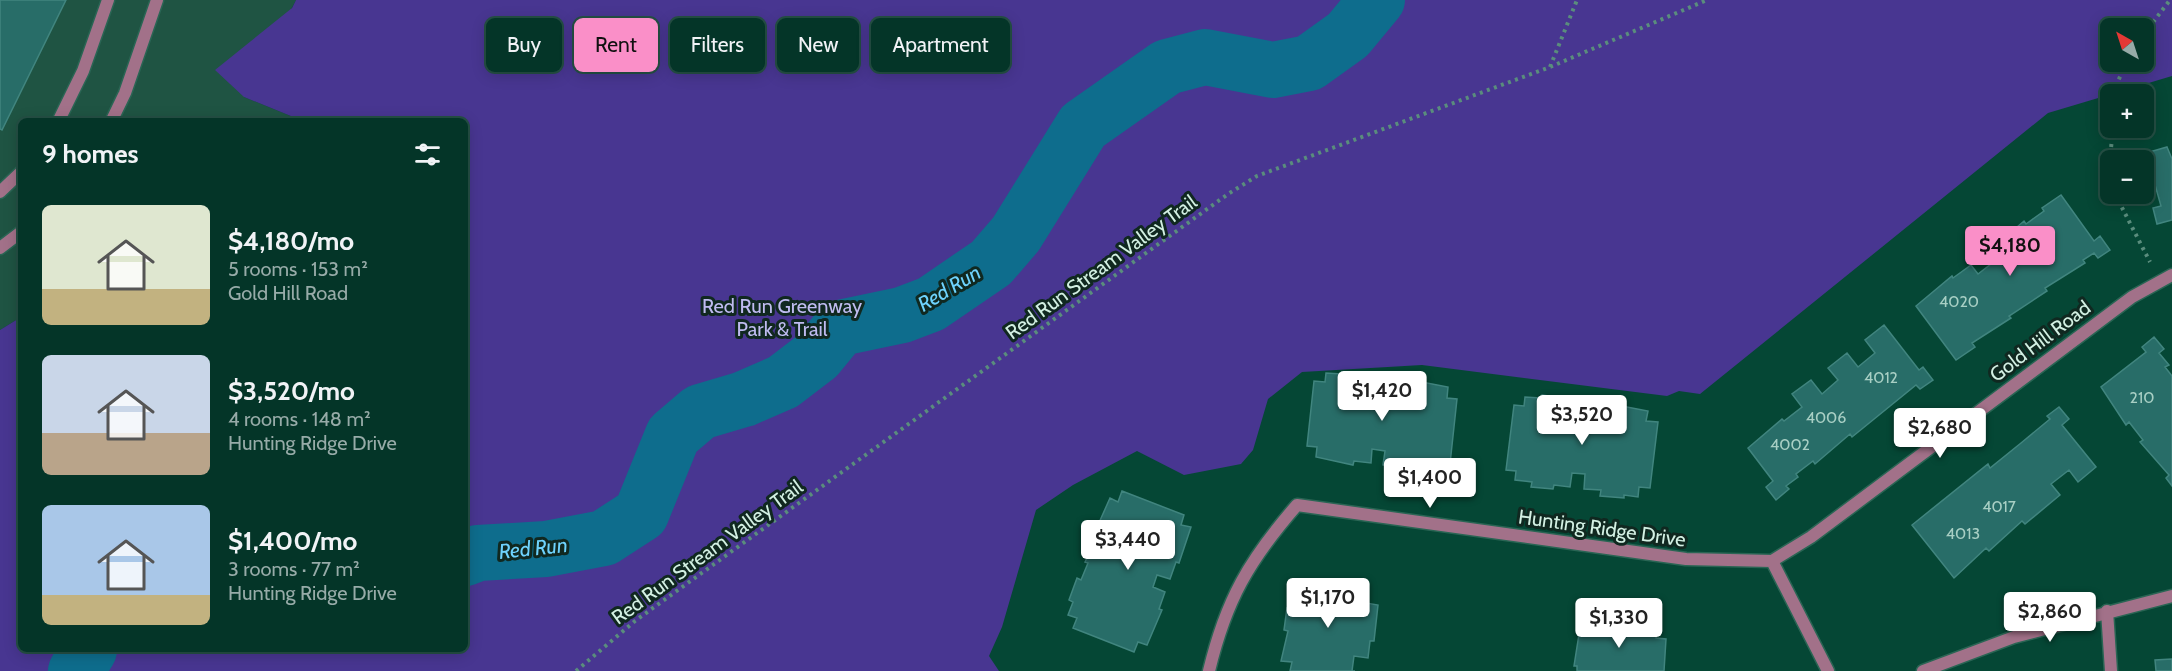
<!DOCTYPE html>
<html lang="en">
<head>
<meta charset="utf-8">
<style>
  :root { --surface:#043528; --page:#0d3d30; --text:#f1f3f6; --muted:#97aba8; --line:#255045; --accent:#fa8fc8 }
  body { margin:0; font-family:Cabin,sans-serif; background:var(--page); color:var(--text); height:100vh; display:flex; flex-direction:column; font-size:22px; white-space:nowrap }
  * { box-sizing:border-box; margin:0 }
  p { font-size:20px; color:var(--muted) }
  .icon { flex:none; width:33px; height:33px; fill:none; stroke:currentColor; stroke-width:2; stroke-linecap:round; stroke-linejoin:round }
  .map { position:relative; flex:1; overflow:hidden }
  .panel { position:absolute; left:18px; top:118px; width:450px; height:534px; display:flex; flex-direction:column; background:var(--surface); border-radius:9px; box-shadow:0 3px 15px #0003,0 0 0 2px var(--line) }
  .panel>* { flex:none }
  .top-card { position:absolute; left:486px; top:18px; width:570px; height:54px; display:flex; gap:12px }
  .needle { width:39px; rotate:321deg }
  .tools { position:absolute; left:2100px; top:18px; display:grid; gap:12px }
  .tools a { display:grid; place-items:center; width:54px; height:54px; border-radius:9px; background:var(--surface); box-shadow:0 3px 15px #0003,0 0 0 2px var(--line); font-size:30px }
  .price { position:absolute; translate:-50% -51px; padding:0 14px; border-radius:6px; background:#fff; color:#222; font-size:20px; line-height:39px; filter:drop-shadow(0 2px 3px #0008) }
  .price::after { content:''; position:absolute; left:50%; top:36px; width:18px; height:14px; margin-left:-9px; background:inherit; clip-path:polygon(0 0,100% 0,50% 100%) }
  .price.current { background:var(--accent); color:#111 }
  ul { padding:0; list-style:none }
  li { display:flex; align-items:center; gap:18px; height:150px; padding:0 24px }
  li span { display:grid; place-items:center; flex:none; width:168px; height:120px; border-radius:9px; color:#555 }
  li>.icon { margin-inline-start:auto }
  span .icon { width:72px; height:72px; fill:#fffc; stroke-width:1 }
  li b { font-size:26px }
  h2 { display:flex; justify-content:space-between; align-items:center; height:72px; padding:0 24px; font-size:26px }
  .pill { padding:0 21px; border-radius:9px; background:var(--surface); box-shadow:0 3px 15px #0003,0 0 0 2px var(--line); font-size:21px; line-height:54px }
  .pill.current { background:var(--accent); color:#111 }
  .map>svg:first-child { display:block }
</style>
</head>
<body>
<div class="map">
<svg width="2172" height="671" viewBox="0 0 2172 671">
  <rect width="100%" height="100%" fill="#054735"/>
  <path fill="#1f5443" d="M0 0H296L244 97 303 121 21 122V317L0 330Z"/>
  <path fill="#483691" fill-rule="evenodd" d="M296 0H2172V76L2048 113 1700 394 1679 391 1667 396 1422 365 1302 372 1268 399 1253 450 1241 464 1184 475 1137 451 1073 485 1036 510 1002 627 989 656 999 671H0V330L21 317V650H465V122L303 121 244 97 215 70 292 8ZM2110 28H2144V62H2110Z"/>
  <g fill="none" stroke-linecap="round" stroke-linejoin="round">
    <path stroke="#0e6d8d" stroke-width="56" d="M465 558 478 553 546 549 604 538 641 514 673 435 700 412 744 399 783 382 817 356 840 328 902 315 931 304 991 263 1016 234 1083 126 1167 67 1205 57 1273 70 1309 63 1348 35 1377 0
      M76 671 89 650"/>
  </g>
  <path fill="#286d68" stroke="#41857f" stroke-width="1.5" d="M0 0H66L2 130 0 129Z
    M2167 147 2172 159V220L2157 224 2153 208 2161 206 2146 153Z
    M2061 195 2094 241 2100 236 2110 250 2098 258 2094 253 2083 260 2085 263 2045 288 2047 291 2009 316 2011 318 1972 343 1975 347 1956 360 1916 306 1952 276 1953 278 1971 265 1978 274 1996 260 1989 251 2024 221 2026 224 2044 211 2042 208Z
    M1884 325 1919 370 1923 367 1933 380 1920 389 1916 385 1852 437 1850 434 1815 464 1813 461 1796 474 1798 477 1786 486 1789 489 1776 500 1766 487 1773 481 1748 448 1782 419 1784 421 1802 407 1792 394 1811 380 1822 394 1838 380 1828 368 1847 353 1858 367 1875 353 1865 340Z
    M2154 337 2164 349 2159 353 2169 365 2165 367 2172 376V486L2166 478 2169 475 2140 442 2143 440 2129 422 2126 425 2101 387 2146 352 2142 347Z
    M1342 372 1363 374 1362 378 1394 379V382L1411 384V380L1448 387 1447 398 1457 399 1450 464 1440 463 1439 473 1424 471V474L1383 465 1385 451 1372 449 1371 463 1354 461 1353 465 1316 457 1317 447 1307 446 1314 381 1325 382 1326 373 1342 374Z
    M1542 395 1563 398 1562 402 1580 404V401L1611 408V404L1648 411 1646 421 1658 422 1650 488 1639 487 1638 497 1624 495V498L1600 496 1601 490 1584 489 1585 474 1572 473 1570 487 1554 485 1553 489 1531 487 1532 482 1515 480 1516 471 1506 470 1514 405 1524 406 1525 397 1541 398Z
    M2059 407 2069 419 2062 425 2096 467 2078 482 2069 470 2051 484 2060 495 2025 524 2022 521 1989 551 1986 548 1954 578 1912 525 1988 464 1990 468 2021 443 2050 419 2047 416Z
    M1122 491 1184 515 1181 525 1191 527 1179 563 1176 562 1170 579 1157 575 1153 587 1165 592 1159 609 1162 610 1147 645 1138 642 1134 652 1073 628 1077 618 1068 615 1073 602 1069 600 1077 578 1081 580 1088 563 1085 562 1098 535 1094 534 1110 498 1118 502Z
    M1302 583 1368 593 1366 603 1378 605 1374 641H1370L1368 658 1354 656 1352 671H1355H1290L1292 662 1281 661 1288 631 1284 630 1287 608 1290 609 1292 592 1301 593Z
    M1591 620 1657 629 1656 638 1666 639 1664 671H1577V666H1574L1580 628 1590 630Z
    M2172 659V671H2156L2155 660Z"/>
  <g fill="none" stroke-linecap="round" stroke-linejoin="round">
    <g stroke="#2a6554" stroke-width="15">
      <path id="street" d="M58 122 83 71 108 0
        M111 122 125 93 157 0
        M0 192 21 172
        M0 248 21 232
        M2107 611 2111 671
        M1209 671C1226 600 1249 560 1297 505L1686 559 1772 561
        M1828 671 1772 561 1811 537 2132 297 2172 275
        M1923 671 2014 637 2172 596"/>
    </g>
    <path stroke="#5a8d7d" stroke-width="4" stroke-dasharray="3 4.5" stroke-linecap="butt" d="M2144 34 2170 0
      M1550 67 1577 0
      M2116 94 2118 81 2127 62
      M2110 184 2108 179 2113 128
      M2115 194 2150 262
      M576 671 635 621 1228 194 1257 176 1550 67 1707 0"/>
    <use href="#street" stroke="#a27189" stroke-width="12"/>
  </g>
  <g text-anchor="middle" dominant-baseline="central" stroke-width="6" stroke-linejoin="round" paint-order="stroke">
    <g font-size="16" fill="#a8cfc4">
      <text x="1959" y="301">4020</text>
      <text x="1881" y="377">4012</text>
      <text x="2142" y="397">210</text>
      <text x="1826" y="417">4006</text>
      <text x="1790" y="444">4002</text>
      <text x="1999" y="506">4017</text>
      <text x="1963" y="533">4013</text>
    </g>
    <g font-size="20" fill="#d3f0e3" stroke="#102820">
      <text transform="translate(1101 267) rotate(-36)">Red Run Stream Valley Trail</text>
      <text transform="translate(2040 341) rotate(-37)">Gold Hill Road</text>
      <text transform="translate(1602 528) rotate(8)">Hunting Ridge Drive</text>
      <text transform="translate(707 552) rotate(-36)">Red Run Stream Valley Trail</text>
    </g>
    <g font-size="20" fill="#bfbbf0" stroke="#102820">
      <text x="782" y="306">Red Run Greenway<tspan x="782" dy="23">Park &amp; Trail</tspan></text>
    </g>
    <g font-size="21" font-style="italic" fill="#6ed3fd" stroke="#102820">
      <text transform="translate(949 288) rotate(-31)">Red Run</text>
      <text transform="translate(533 548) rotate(-6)">Red Run</text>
    </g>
  </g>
</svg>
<div class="tools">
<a><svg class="needle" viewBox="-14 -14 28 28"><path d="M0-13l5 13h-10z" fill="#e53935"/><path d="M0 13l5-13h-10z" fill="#97aba8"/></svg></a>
<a>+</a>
<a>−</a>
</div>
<b class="price current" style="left:2010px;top:277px">$4,180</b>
<b class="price" style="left:1382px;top:422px">$1,420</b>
<b class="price" style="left:1582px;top:446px">$3,520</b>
<b class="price" style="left:1940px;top:459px">$2,680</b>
<b class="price" style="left:1430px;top:509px">$1,400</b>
<b class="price" style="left:1128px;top:571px">$3,440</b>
<b class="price" style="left:1328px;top:629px">$1,170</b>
<b class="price" style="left:2050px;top:643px">$2,860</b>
<b class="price" style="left:1619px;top:649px">$1,330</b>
<div class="top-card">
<a class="pill">Buy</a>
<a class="pill current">Rent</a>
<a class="pill">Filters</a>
<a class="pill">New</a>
<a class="pill">Apartment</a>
</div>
<section class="panel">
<h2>9 homes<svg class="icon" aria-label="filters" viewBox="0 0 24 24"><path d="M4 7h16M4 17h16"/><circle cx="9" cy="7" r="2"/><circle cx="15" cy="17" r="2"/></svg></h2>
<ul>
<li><span style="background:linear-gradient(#dfe7d0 70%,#c2b280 0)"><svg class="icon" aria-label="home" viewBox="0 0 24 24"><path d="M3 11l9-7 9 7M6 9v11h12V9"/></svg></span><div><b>$4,180/mo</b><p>5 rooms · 153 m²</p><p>Gold Hill Road</p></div></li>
<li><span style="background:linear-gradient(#c9d6e8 65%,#b9a48a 0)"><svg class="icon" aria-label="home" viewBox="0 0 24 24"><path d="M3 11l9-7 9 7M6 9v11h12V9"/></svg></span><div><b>$3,520/mo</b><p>4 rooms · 148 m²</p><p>Hunting Ridge Drive</p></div></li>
<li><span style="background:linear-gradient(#a9c7e8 75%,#c2b280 0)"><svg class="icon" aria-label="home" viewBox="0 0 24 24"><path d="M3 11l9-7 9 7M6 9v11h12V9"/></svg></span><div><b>$1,400/mo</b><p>3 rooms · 77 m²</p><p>Hunting Ridge Drive</p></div></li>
</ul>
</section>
</div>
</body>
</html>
